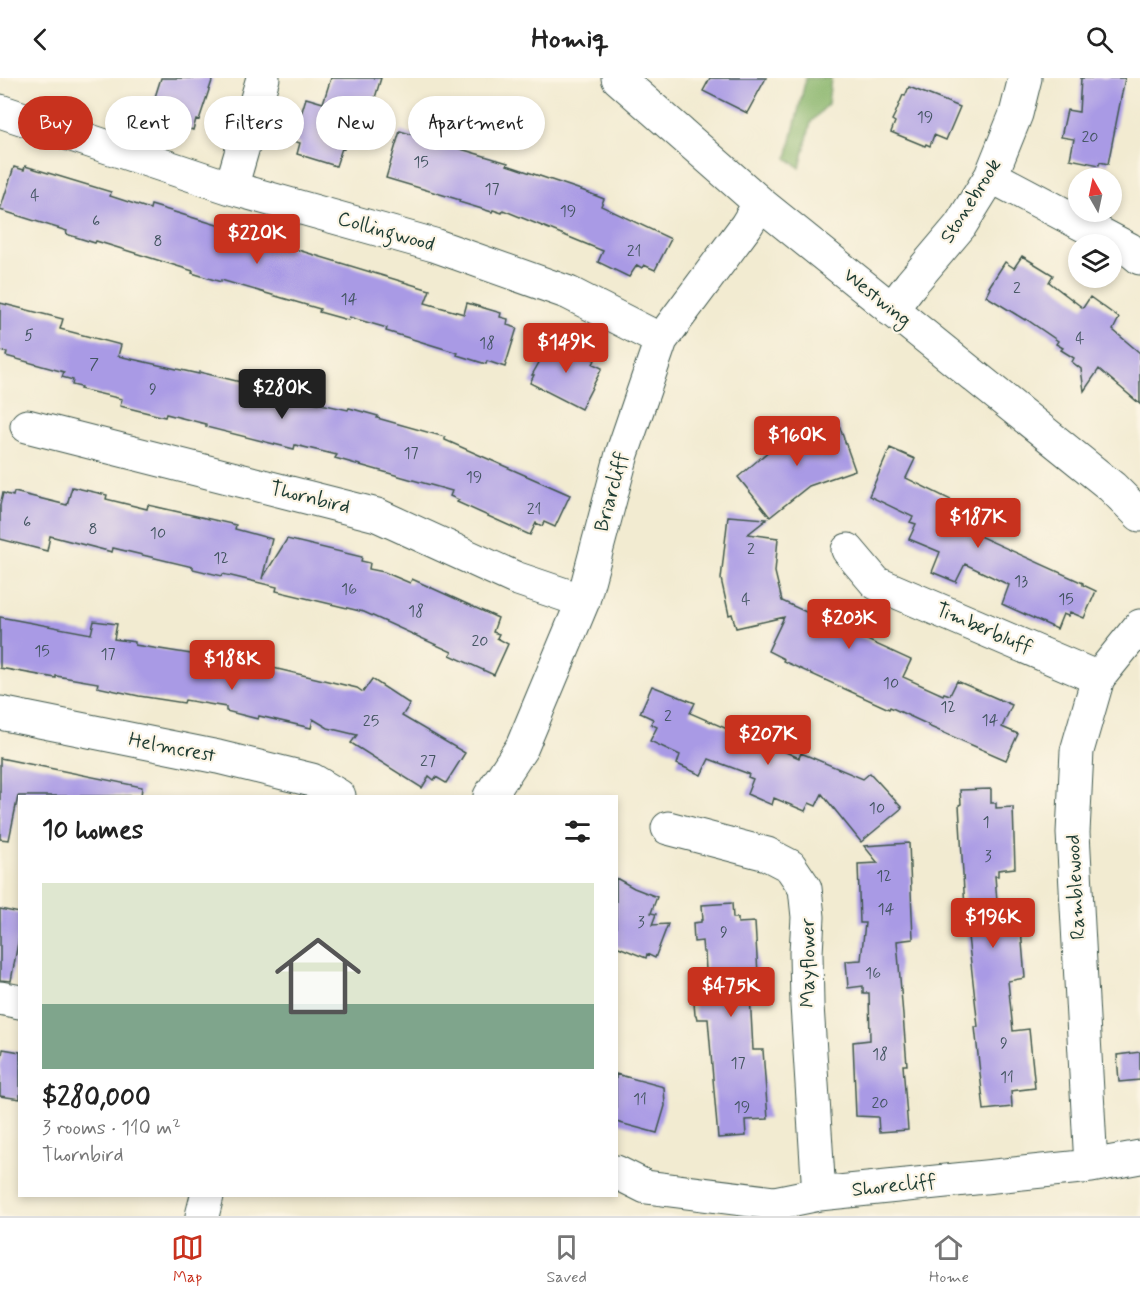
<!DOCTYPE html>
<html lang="en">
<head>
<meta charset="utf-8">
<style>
  :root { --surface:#fff; --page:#f2f2f2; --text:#222; --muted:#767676; --line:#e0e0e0; --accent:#c8321e }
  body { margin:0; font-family:Mynerve,sans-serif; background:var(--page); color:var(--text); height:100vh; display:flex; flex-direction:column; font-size:22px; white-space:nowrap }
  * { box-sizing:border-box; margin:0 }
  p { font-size:20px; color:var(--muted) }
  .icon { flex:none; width:33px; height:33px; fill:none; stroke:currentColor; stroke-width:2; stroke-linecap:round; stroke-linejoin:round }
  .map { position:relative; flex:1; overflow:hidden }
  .side { position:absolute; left:18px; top:717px; width:600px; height:402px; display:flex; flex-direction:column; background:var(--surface); border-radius:0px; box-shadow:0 3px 9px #0003 }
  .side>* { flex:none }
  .banner { position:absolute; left:18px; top:18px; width:600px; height:54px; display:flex; gap:12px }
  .needle { width:39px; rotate:351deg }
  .controls { position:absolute; left:1068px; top:90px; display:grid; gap:12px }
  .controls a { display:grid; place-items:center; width:54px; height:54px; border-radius:50%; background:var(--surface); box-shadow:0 3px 9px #0003; font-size:30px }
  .price { position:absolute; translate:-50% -51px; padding:0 14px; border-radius:6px; background:var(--accent); color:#fff; font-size:20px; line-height:39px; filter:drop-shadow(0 2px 3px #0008) }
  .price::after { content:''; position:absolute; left:50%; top:36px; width:18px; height:14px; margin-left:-9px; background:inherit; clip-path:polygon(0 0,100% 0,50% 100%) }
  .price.on { background:#222; color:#fff }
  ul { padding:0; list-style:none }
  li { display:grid; align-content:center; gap:12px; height:318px; padding:0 24px }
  li span { display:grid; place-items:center; height:186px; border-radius:0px; color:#555 }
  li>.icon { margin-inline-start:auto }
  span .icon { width:108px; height:108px; fill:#fffc; stroke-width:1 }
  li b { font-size:26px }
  h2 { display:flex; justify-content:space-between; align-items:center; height:72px; padding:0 24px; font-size:26px }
  .pill { padding:0 21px; border-radius:27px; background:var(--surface); box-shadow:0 3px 9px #0003; font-size:21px; line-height:54px }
  .pill.on { background:var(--accent); color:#fff }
  header { display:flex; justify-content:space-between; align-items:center; height:78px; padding:0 24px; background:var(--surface); font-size:27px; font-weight:800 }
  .dock { display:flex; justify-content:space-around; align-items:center; height:84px; border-top:2px solid var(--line); background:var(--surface); font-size:16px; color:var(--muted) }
  .dock a { display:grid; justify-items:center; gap:3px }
  .dock .on { color:var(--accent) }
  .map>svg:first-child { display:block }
</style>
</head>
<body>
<header><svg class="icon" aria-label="back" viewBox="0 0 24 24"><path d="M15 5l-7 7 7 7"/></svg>Homiq<svg class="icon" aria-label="search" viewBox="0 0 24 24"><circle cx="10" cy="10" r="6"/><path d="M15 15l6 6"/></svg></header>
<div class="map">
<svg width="1140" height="1138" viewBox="0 0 1140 1138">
  <rect width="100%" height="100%" fill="#fcf5e5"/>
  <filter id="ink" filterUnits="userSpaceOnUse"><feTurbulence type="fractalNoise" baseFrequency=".0167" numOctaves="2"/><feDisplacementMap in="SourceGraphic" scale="12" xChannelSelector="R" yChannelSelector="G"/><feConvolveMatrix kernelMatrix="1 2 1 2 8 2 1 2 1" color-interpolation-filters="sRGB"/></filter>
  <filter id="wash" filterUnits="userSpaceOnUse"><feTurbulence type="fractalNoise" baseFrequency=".008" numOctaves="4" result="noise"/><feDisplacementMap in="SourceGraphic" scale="24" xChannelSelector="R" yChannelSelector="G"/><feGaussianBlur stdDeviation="1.35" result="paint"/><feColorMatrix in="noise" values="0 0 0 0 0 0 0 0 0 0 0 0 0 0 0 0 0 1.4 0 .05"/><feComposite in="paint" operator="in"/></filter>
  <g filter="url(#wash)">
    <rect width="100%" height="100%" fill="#f2ebd1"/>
    <path fill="#8ab66d" stroke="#547a50" stroke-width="1.5" d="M806 0H831L828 26 811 44 800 90 787 80Z"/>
    <g id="blocks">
      <path fill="#a99ae5" d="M161 0H213L199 42 196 41 193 52 149 38Z
        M331 0H381L371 33 356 28 344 71 342 70 336 88 297 76 300 65 293 63 306 20 323 25Z
        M710 0H766L747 35 703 13Z
        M1081 0H1125L1108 86 1100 84 1099 87 1070 81 1074 61 1061 59 1067 32 1079 34Z
        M909 9 960 29 946 62 934 57 930 68 926 66 925 68 891 54 895 44 892 42 895 36 903 17 905 18Z
        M400 53 508 85 507 87 584 113 604 121 601 128 671 161 655 192 644 187 642 190 637 187 629 199 598 184 603 173 503 132 502 135 493 132 492 134 459 124 460 122 386 100Z
        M25 88 111 114 110 118 150 131 151 127 237 153 235 158 276 169 278 166 430 212 425 225 464 236 467 225 501 235 500 239 508 241 507 247 517 250 505 289 487 283 486 286 457 277 458 275 386 253 387 250 349 239 348 242 319 234 320 231 221 202V204L192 195 193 193 96 163 95 165 66 156 67 153 0 132 14 89 24 92Z
        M1022 178 1053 197 1049 204 1083 230 1090 219 1119 240 1113 252 1140 275V326L1099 291 1084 313 1081 291 1072 284 1074 280 1061 272 1063 270 1056 266 1058 263 1026 241 1025 242 986 218 990 210 989 209 1005 184 1014 190Z
        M0 225 63 241 60 251 121 267 118 278 199 296V294L245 305 244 309 294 320 348 332 349 330 378 338 377 340 445 359V362L570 417 555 449 544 444 542 448 536 445 530 457 457 424 459 422 450 418 452 413 335 380 337 377 295 367 294 371 206 349V346L166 336 165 339 120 328 122 321 80 311 81 309 72 307 73 302 62 299 64 294 6 278 7 274 0 273Z
        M553 260 595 282 593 286 602 290 581 331 530 305 534 297H532Z
        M838 344 855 392 809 408 770 439 738 399 783 361Z
        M890 370 915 381 906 400 955 424 946 443 1083 505V507L1096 513 1084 540 1070 534 1068 538 1063 536 1057 551 1002 526 1009 507 965 486 956 504 932 494 940 474 909 461 916 446 910 444 913 439 869 418Z
        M72 409 107 417 106 421 147 431 148 427 236 447 235 451 272 461 262 501 287 461 362 479 361 483 370 485 369 491 384 494 410 505 412 501 498 540 493 554 499 556 497 560 508 566 494 597 450 577 452 574 364 534 276 513 277 509 223 496 222 498 193 491V489L113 470 112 474 50 458 47 473 0 461V427L3 415 13 418 14 414 67 427Z
        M728 438 767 441 748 456 778 460 775 494 782 523 911 582 903 599 943 617 944 615 950 617 957 603 1012 627 1002 649 1018 656 1006 682 928 648 929 647 890 629 889 631 783 583 784 581 768 573 784 539 736 550 732 536 729 537 721 501Z
        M0 539 91 556 94 543 117 546 114 561 135 564V567L216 580 217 579 234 583 235 581 357 610 363 614 372 601 410 626 402 638 465 675 446 705 436 699 434 702 429 698 422 710 351 665 357 657 328 650 313 641 311 650 259 638 258 641 226 633V629L185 622 184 625 139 618 97 609 98 605 56 598V600L0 590Z
        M652 608 695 625 690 635 762 666 763 664 799 680 801 675 863 701 870 695 902 730 861 764 822 716 816 728 809 725 805 733 774 720 772 727 747 716 753 701 748 699 749 696 709 681 701 697 677 686 680 677 650 663 657 649 651 646 653 641 640 635Z
        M0 680 142 709 141 718H18L9 762 0 761Z
        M991 711V725H996V730L1013 729 1015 790 998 792V798H995L998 836H1003V841L1020 840 1025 900 1008 903 1013 953 1029 951 1035 1010 1011 1013 1012 1029 984 1032 975 949H978L965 831 959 727 961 726 960 712Z
        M909 765 913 861 897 863 907 987H903L908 1052 879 1054 878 1039 856 1038 853 964 870 962 869 915H863V908L848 910 846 883 861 882 865 845H860L858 786 878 785 864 768Z
        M616 800 634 810 657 819 651 835 656 836 652 847 668 846 655 880 647 876 646 880 616 868Z
        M732 825 733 840H738V845L755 844 759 914 750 916 753 972H763L768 1041 745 1042 746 1058 718 1060 708 941H697L696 937H695L693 913 707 912 705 874H703L702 863 694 864 693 845 701 844V842H703L702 827Z
        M0 831 20 835V854L11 903 0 902Z
        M3 971 20 974V1021L0 1018V988Z
        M1140 974V1002L1119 1004 1117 977Z
        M616 996 664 1009 665 1028 657 1055 616 1044Z"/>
    </g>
  </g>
  <g filter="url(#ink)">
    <use href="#blocks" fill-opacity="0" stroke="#3f574c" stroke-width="1.5"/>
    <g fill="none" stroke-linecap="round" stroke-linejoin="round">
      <g stroke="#3f574c" stroke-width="35">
        <path id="minor" d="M618 0 760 125 1112 409 1140 437
          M0 33 231 110 434 167 569 215 661 262
          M991 98 1129 171 1140 180
          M231 110 263 0
          M891 232 911 206 960 148 991 98 1016 36 1025 0
          M27 348 377 437 515 500 583 523
          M848 472 876 505 1098 600
          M0 635 218 679 312 702 339 718
          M490 718 522 669 583 523 622 376 661 262 746 148 760 125
          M668 750 767 776 790 788 805 810 808 839 806 875 807 927 819 1116
          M0 920 20 924
          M1091 1088 1073 755 1077 673 1098 600 1140 548
          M616 1094 646 1109 775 1125 819 1116 1091 1088 1140 1079
          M202 1138 207 1118"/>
      </g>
      <use href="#minor" stroke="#fff" stroke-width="33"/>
    </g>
  </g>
  <g text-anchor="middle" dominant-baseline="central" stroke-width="4.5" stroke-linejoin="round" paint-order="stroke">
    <g font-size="16" fill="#425460">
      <text x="925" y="39">19</text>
      <text x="1090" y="59">20</text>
      <text x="421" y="84">15</text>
      <text x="492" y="111">17</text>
      <text x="35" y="117">4</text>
      <text x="568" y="133">19</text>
      <text x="96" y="143">6</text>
      <text x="158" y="163">8</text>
      <text x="634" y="173">21</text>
      <text x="1017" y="210">2</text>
      <text x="349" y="221">14</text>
      <text x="29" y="257">5</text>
      <text x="1080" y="260">4</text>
      <text x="487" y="265">18</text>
      <text x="94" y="286">7</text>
      <text x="153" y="311">9</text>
      <text x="411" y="375">17</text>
      <text x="474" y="399">19</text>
      <text x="534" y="431">21</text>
      <text x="27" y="444">6</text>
      <text x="93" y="451">8</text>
      <text x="158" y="455">10</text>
      <text x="751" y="471">2</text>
      <text x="221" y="480">12</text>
      <text x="1021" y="503">13</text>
      <text x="349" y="511">16</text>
      <text x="746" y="521">4</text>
      <text x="1066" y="521">15</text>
      <text x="416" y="533">18</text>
      <text x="480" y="563">20</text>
      <text x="42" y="573">15</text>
      <text x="108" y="576">17</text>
      <text x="891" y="605">10</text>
      <text x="948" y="629">12</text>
      <text x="668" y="638">2</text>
      <text x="990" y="642">14</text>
      <text x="371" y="643">25</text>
      <text x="428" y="683">27</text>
      <text x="877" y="730">10</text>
      <text x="986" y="744">1</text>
      <text x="988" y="778">3</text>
      <text x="884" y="798">12</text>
      <text x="886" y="831">14</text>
      <text x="641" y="844">3</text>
      <text x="724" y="854">9</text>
      <text x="873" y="895">16</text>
      <text x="1004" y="965">9</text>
      <text x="880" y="976">18</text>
      <text x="738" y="985">17</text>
      <text x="1007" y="999">11</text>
      <text x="640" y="1021">11</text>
      <text x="880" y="1025">20</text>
      <text x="742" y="1029">19</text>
    </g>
    <g font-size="20" fill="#1f3d34" stroke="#fcf5e5">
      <text transform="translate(971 123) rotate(-58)">Stonebrook</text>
      <text transform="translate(386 154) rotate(16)">Collingwood</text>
      <text transform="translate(877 220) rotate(39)">Westwing</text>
      <text transform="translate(612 414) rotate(-75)">Briarcliff</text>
      <text transform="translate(310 420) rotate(14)">Thornbird</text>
      <text transform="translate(984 551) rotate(23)">Timberbluff</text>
      <text transform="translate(172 670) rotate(11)">Helmcrest</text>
      <text transform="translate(1076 809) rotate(-93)">Ramblewood</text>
      <text transform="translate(808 885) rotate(-90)">Mayflower</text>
      <text transform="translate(894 1108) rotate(-6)">Shorecliff</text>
    </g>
  </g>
</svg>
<div class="controls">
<a><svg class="needle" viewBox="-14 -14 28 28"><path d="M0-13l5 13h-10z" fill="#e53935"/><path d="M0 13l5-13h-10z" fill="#767676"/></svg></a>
<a><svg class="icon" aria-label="layers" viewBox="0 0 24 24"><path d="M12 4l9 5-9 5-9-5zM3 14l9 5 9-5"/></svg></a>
</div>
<b class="price" style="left:257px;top:187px">$220K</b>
<b class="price" style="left:566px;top:296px">$149K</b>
<b class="price on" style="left:282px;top:342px">$280K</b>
<b class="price" style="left:797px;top:389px">$160K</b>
<b class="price" style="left:978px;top:471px">$187K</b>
<b class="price" style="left:849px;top:572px">$203K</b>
<b class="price" style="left:232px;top:613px">$188K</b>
<b class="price" style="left:768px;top:688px">$207K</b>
<b class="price" style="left:993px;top:871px">$196K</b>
<b class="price" style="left:731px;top:940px">$475K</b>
<div class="banner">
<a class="pill on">Buy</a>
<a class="pill">Rent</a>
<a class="pill">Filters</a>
<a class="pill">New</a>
<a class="pill">Apartment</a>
</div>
<section class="side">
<h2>10 homes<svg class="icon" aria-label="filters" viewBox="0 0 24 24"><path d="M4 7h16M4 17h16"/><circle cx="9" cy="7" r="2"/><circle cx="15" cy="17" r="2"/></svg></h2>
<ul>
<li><span style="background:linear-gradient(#dfe7d0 65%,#7fa58c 0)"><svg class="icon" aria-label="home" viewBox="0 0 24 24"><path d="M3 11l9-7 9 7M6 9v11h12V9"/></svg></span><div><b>$280,000</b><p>3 rooms · 110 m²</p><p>Thornbird</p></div></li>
</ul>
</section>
</div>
<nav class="dock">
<a class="on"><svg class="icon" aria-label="map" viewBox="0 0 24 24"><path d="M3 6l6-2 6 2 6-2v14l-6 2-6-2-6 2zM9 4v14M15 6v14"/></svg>Map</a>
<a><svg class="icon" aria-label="saved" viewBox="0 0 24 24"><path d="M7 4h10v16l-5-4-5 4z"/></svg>Saved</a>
<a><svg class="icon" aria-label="home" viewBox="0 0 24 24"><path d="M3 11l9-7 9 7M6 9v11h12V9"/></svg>Home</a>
</nav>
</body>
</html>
